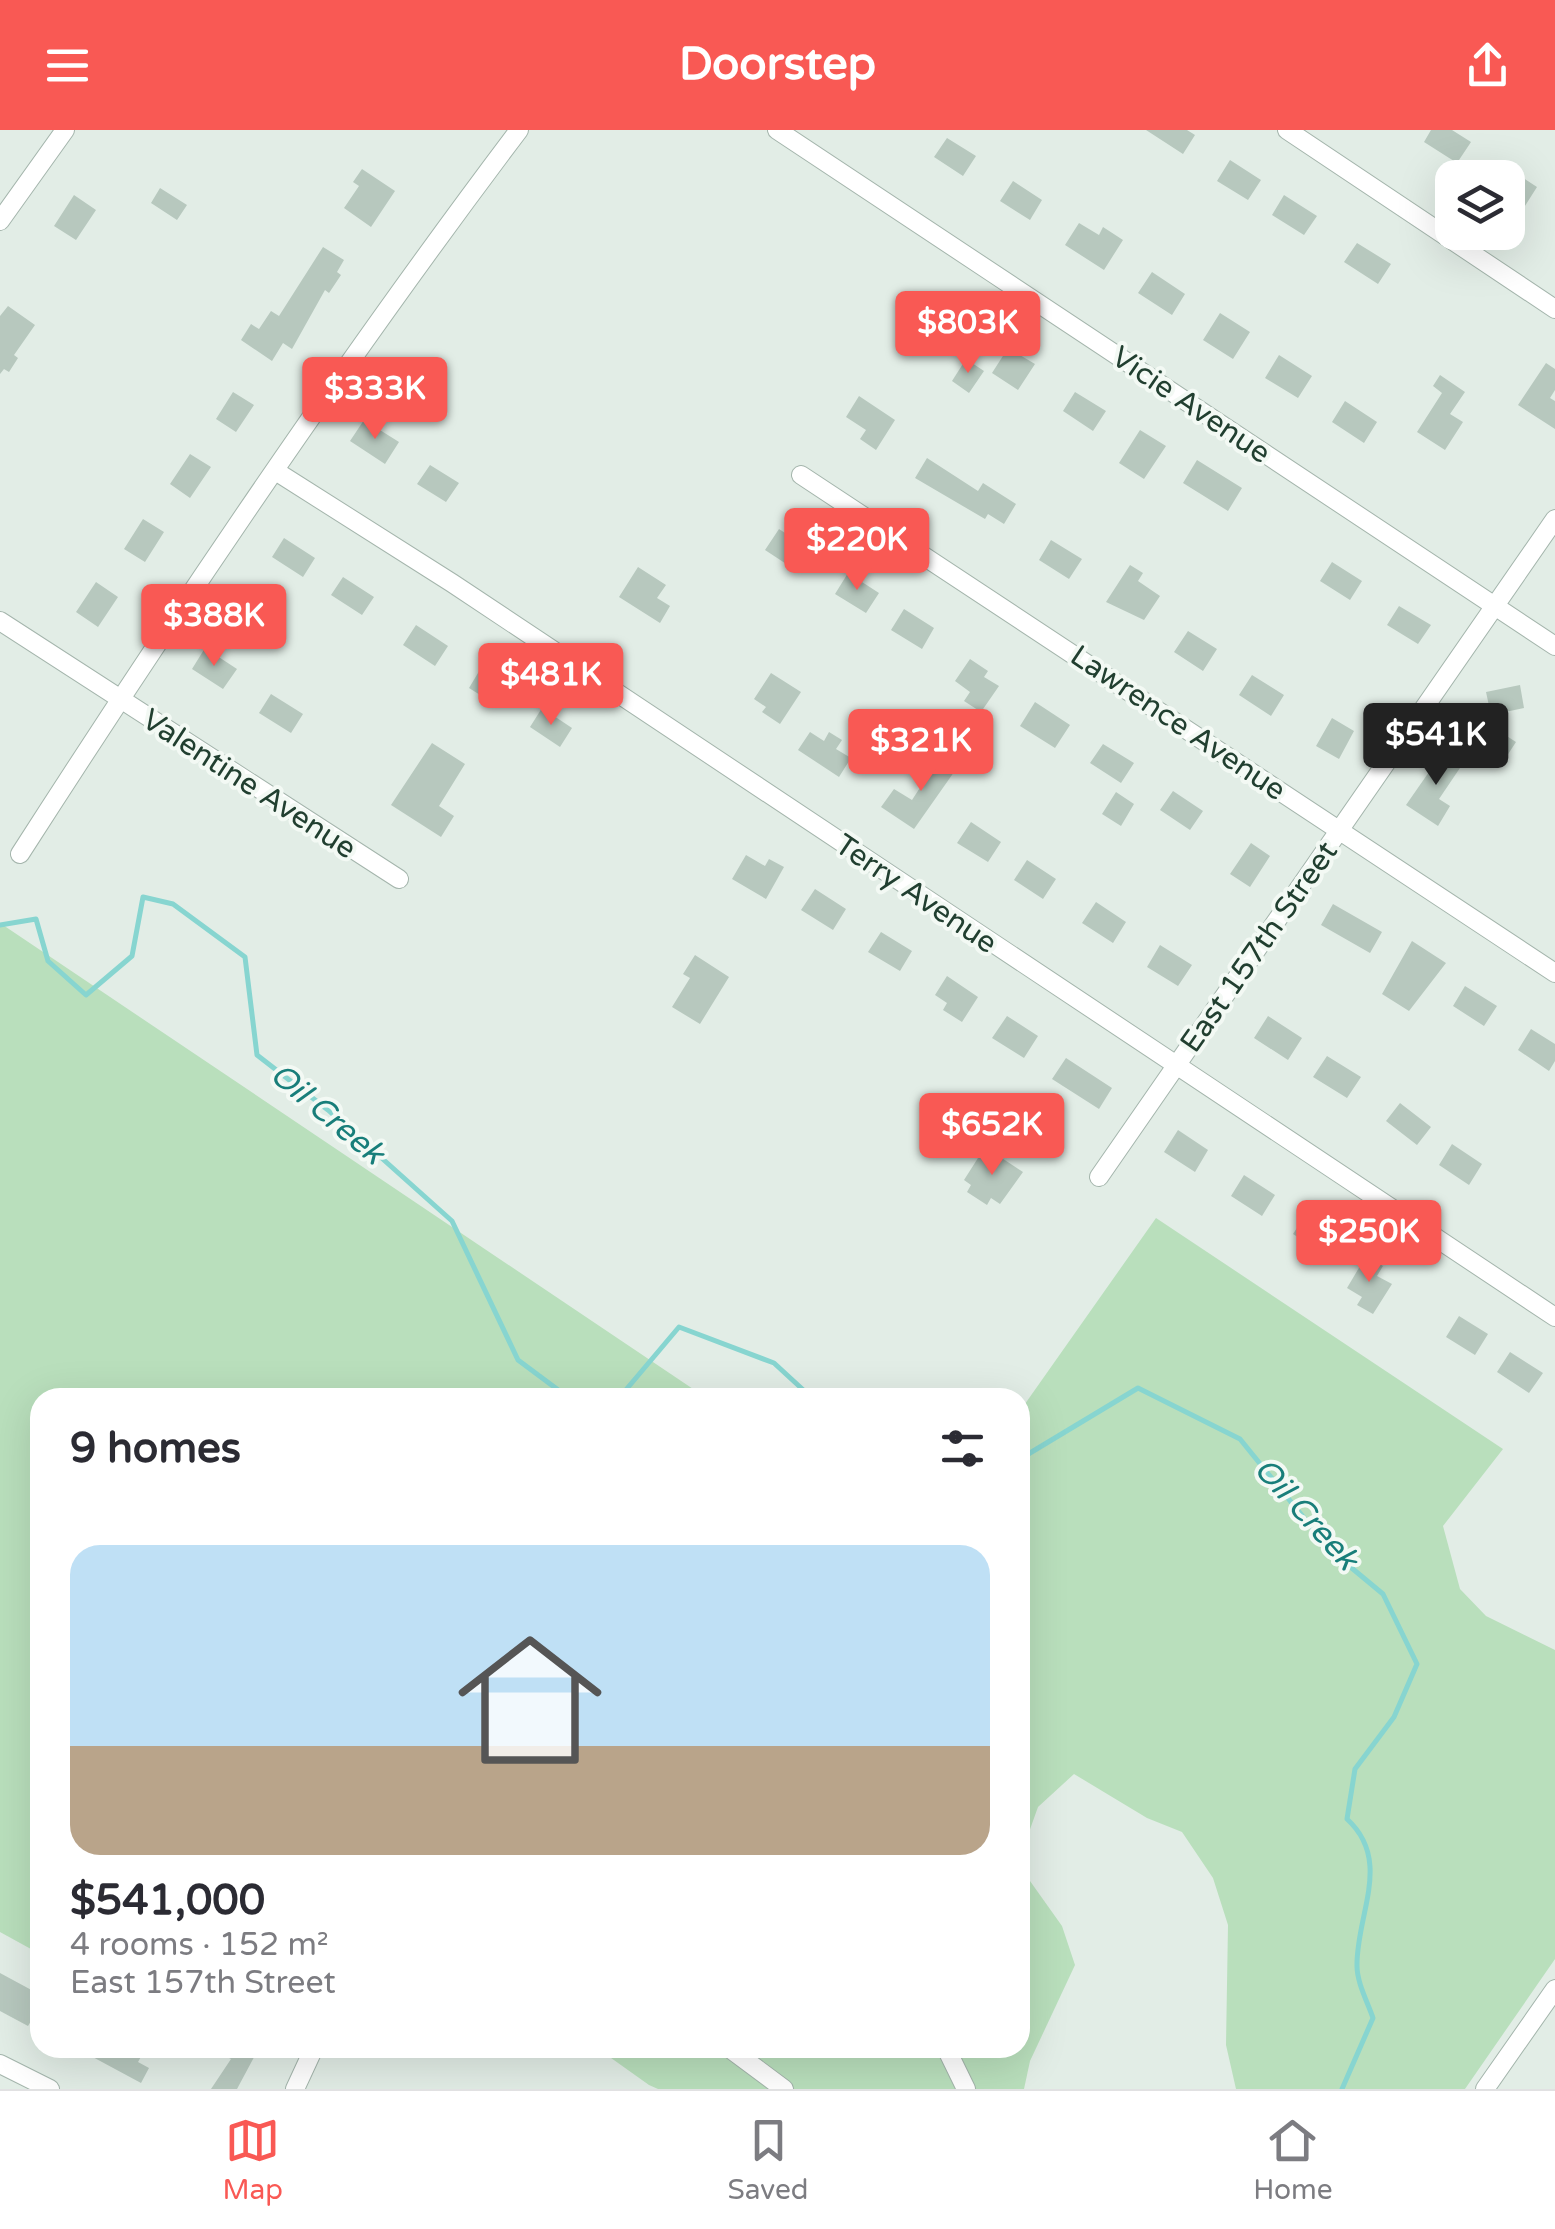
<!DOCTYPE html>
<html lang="en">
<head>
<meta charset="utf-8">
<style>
  :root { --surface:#fff; --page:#f2f2f3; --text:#2b2b33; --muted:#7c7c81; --line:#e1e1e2; --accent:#f95954 }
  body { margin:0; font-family:"Varela Round",sans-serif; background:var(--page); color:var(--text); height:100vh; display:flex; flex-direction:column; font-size:38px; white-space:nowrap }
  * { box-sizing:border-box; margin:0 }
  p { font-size:32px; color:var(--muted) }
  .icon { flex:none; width:55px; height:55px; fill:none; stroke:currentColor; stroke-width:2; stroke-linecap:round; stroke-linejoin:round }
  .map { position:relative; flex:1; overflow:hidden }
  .sheet { position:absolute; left:30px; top:1258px; width:1000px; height:670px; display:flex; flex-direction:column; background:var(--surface); border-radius:30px; box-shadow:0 10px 40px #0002 }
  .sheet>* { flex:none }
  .buttons { position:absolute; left:1435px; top:30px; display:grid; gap:20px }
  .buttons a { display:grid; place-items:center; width:90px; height:90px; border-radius:20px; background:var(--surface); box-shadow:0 10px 40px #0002; font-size:50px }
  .price { position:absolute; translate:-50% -85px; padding:0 22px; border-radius:10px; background:var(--accent); color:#fff; font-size:32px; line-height:65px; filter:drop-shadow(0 2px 5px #0008) }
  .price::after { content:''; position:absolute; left:50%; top:60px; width:30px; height:22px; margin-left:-15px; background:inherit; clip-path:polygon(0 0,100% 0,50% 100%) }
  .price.selected { background:#222; color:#fff }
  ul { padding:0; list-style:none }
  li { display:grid; align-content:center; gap:20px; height:530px; padding:0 40px }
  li+li { border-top:2px solid var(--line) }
  li span { display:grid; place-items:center; height:310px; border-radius:30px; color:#555 }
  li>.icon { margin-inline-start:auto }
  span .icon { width:180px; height:180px; fill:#fffc; stroke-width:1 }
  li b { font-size:42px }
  h2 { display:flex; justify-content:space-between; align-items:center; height:120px; padding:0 40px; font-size:42px }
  header { display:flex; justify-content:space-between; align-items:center; height:130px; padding:0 40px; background:var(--accent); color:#fff; font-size:45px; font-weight:700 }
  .dock { display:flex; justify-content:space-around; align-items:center; height:140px; border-top:2px solid var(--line); background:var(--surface); font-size:28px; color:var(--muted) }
  .dock a { display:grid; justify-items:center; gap:5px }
  .dock .selected { color:var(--accent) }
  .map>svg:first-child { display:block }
</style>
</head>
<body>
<header><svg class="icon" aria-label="menu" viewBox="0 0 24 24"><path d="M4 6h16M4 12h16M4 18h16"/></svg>Doorstep<svg class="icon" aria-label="share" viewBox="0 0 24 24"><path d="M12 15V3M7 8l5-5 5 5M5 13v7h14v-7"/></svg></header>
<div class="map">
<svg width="1555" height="1959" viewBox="0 0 1555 1959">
  <rect width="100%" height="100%" fill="#e2ede6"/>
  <path fill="#b9dfbc" d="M0 793 705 1267 40 1268V1824L0 1802Z
    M1156 1088 1503 1319 1443 1396 1460 1459 1486 1486 1555 1520V1829L1465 1959H1236L1226 1915 1228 1795 1213 1748 1182 1702 1147 1688 1074 1644 1038 1677 1024 1716 1030 1751 1062 1796 1075 1835 1030 1931 1024 1959H658L649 1955 597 1918H668L687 1928 692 1918H1020V1281Z"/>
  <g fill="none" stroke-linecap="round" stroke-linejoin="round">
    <path stroke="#87d5d0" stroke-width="5" d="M0 795 36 789 48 831 86 865 132 826 143 767 173 774 245 827 257 925 328 980 452 1091 518 1230 569 1268
      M619 1268 679 1197 774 1233 812 1268
      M1020 1329 1138 1258 1240 1309 1330 1420 1383 1464 1417 1534 1394 1587 1355 1639 1347 1689C1393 1731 1356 1785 1357 1836 1357 1853 1368 1873 1373 1888L1342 1959"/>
  </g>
  <path fill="#b7c8be" d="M1146 0H1187L1195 5 1183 24Z
    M1431 0H1452L1471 12 1457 33 1424 12Z
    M947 8 976 26 963 46 934 27Z
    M1230 30 1261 50 1248 70 1217 51Z
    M1508 38 1537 57 1523 79 1508 69Z
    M362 39 395 61 371 97 344 78 359 56 353 52Z
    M1013 51 1042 70 1030 90 1000 71Z
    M160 58 187 75 177 90 151 73Z
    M74 65 96 80 76 110 54 96Z
    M1284 65 1317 86 1304 105 1272 85Z
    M1079 93 1099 105 1103 97 1123 110 1104 140 1065 115Z
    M1357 113 1391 134 1378 154 1344 132Z
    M323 117 344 130 337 142 341 145 329 163 325 160 292 219 283 213 272 231 241 210 251 194 259 199 271 181 279 186Z
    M1152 142 1185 164 1172 185 1138 163Z
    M932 165 966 187 953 208 919 186Z
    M8 176 35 195 14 225 18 228 9 242 4 239 0 244V186Z
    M1220 183 1250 202 1233 229 1203 210Z
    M1008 218 1035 234 1018 260 992 243Z
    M1279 225 1312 246 1298 268 1265 248Z
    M966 229 984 241 969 263 952 251Z
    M1546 233 1555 239V260L1550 268 1555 271V299L1518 275Z
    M1440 245 1465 262 1450 284 1463 292 1445 320 1417 302 1442 263 1433 256Z
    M233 262 254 275 236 302 216 289Z
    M1075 262 1106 281 1093 301 1063 281Z
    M859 266 895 290 876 320 860 309 866 300 846 287Z
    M1345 271 1377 292 1364 313 1332 292Z
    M364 290 399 312 385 334 350 311Z
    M1140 300 1166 316 1144 349 1119 333Z
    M190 324 211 337 190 368 170 354Z
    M927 328 978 361 983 353 1016 374 1004 394 988 384 985 389 915 348Z
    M1197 330 1242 358 1228 381 1183 353Z
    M430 335 459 353 446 372 417 354Z
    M143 389 164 402 145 432 124 419Z
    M779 399 811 420 797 441 765 420Z
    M284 408 315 428 303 447 272 427Z
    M1051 410 1082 429 1069 449 1039 430Z
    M1332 432 1362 451 1350 470 1320 451Z
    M1130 435 1143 443 1138 451 1160 466 1144 490 1106 472Z
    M638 437 666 455 657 468 670 476 660 493 619 467Z
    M848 443 879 463 866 483 835 464Z
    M343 447 374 467 362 485 331 465Z
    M96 452 118 467 98 497 76 482Z
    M1399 476 1431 495 1418 514 1387 495Z
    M904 479 934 498 922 519 891 500Z
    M416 495 448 516 435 536 403 515Z
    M1188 501 1217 519 1203 541 1174 522Z
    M205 518 237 539 223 559 192 539Z
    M970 529 988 541 984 547 999 556 981 582 964 571 970 562 955 551Z
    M481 538 513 558 501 578 469 558Z
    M771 543 801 562 780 594 762 582 766 577 754 569Z
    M1252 545 1284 565 1271 586 1239 565Z
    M1520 555 1524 578 1491 585 1486 562Z
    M271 564 303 584 291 603 259 583Z
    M1035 572 1070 595 1055 618 1020 596Z
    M542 578 572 598 560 617 530 597Z
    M1332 588 1354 601 1339 629 1316 616Z
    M810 602 824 611 829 602 842 610 836 619 851 628 839 647 798 620Z
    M1502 603 1516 612 1501 635 1487 625Z
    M432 613 465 634 439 676 454 686 441 707 391 675Z
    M1103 614 1134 633 1121 653 1090 633Z
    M1445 619 1464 632 1439 669 1450 676 1438 696 1406 675Z
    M942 624 959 635 914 699 881 677 894 659 912 670Z
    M1173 661 1203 681 1190 700 1160 680Z
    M1116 662 1134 674 1121 696 1102 684Z
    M971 692 1001 712 988 732 957 713Z
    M1251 713 1270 726 1250 757 1230 744Z
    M746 725 765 736 769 729 784 737 766 769 732 749Z
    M1027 730 1056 749 1043 769 1014 750Z
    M815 759 846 779 833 800 801 780Z
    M1096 772 1126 792 1113 813 1082 793Z
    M1333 774 1382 802 1370 823 1321 795Z
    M881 802 912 821 900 841 868 822Z
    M1412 811 1446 833 1409 881 1382 864Z
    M1160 815 1192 835 1178 856 1147 837Z
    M695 825 729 847 700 894 672 877 690 848 683 844Z
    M947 846 978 867 962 892 943 880 947 873 935 865Z
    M1465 856 1497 876 1484 896 1453 876Z
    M1007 886 1038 906 1024 928 992 908Z
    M1268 886 1302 908 1288 930 1254 908Z
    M1531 899 1555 914V931L1549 941 1518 920Z
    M1327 926 1361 947 1347 968 1313 947Z
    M1066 928 1112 958 1099 979 1052 949Z
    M1400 973 1431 997 1417 1015 1386 991Z
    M1178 1000 1208 1020 1195 1042 1164 1022Z
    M1452 1014 1482 1034 1469 1055 1439 1035Z
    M985 1017 1023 1042 1000 1074 991 1068 987 1075 967 1062 971 1055 964 1050Z
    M1244 1045 1275 1065 1262 1086 1231 1066Z
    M1306 1084 1337 1104 1324 1124 1293 1104Z
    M1366 1126 1383 1136 1377 1146 1392 1154 1373 1184 1357 1175 1362 1167 1347 1158Z
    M1459 1186 1488 1204 1475 1225 1446 1207Z
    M1510 1222 1543 1243 1529 1263 1497 1242Z
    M0 1843 37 1863 32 1874 39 1878 28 1896 0 1881Z
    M76 1918H146L138 1932 149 1938 141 1953Z
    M209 1918H259L237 1959H211L231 1929Z"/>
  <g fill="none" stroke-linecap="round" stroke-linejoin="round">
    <g stroke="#a4b5ac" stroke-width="20">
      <path id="minor" d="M777 0 1555 516
        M1287 0 1555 179
        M0 91 65 0
        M277 342 452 453 1555 1187
        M801 345 1555 843
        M0 491 399 749
        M20 724C178 478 343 233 519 0
        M1099 1047 1555 389
        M729 1918 784 1959
        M946 1918 966 1959
        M0 1934 50 1959
        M295 1959 314 1918
        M1485 1959 1555 1859"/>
    </g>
    <use href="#minor" stroke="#fff" stroke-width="18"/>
  </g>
  <g text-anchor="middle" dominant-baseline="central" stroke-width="8" stroke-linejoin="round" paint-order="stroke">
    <g font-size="30" fill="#213f30" stroke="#f3f9f4">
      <text transform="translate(1191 275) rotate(34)">Vicie Avenue</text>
      <text transform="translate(1178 593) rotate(34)">Lawrence Avenue</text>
      <text transform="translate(249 654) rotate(33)">Valentine Avenue</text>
      <text transform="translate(916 764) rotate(34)">Terry Avenue</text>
      <text transform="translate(1259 817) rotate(-55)">East 157th Street</text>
    </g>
    <g font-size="32" font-style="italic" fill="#187e7a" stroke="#f3f9f4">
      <text transform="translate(327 984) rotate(40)">Oil Creek</text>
      <text transform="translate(1306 1384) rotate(48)">Oil Creek</text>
    </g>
  </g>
</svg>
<div class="buttons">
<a><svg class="icon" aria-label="layers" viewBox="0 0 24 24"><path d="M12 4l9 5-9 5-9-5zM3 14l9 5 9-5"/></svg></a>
</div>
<b class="price" style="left:968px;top:246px">$803K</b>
<b class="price" style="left:375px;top:312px">$333K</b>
<b class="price" style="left:857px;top:463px">$220K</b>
<b class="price" style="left:214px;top:539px">$388K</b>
<b class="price" style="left:551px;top:598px">$481K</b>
<b class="price selected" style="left:1436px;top:658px">$541K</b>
<b class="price" style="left:921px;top:664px">$321K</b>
<b class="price" style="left:992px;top:1048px">$652K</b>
<b class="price" style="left:1369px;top:1155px">$250K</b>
<section class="sheet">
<h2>9 homes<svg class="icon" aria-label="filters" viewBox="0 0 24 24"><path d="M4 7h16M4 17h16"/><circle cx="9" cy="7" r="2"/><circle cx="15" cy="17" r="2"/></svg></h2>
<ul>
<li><span style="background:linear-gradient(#bfe0f5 65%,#b9a48a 0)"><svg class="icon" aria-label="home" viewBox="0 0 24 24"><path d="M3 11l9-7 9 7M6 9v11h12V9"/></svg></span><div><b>$541,000</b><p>4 rooms · 152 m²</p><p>East 157th Street</p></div></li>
</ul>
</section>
</div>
<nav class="dock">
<a class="selected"><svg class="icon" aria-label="map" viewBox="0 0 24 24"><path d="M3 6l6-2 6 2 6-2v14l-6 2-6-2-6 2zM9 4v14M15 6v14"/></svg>Map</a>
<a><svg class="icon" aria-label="saved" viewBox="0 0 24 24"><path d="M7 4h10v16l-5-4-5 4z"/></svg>Saved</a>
<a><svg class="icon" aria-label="home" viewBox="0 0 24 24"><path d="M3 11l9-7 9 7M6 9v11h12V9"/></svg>Home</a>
</nav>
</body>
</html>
